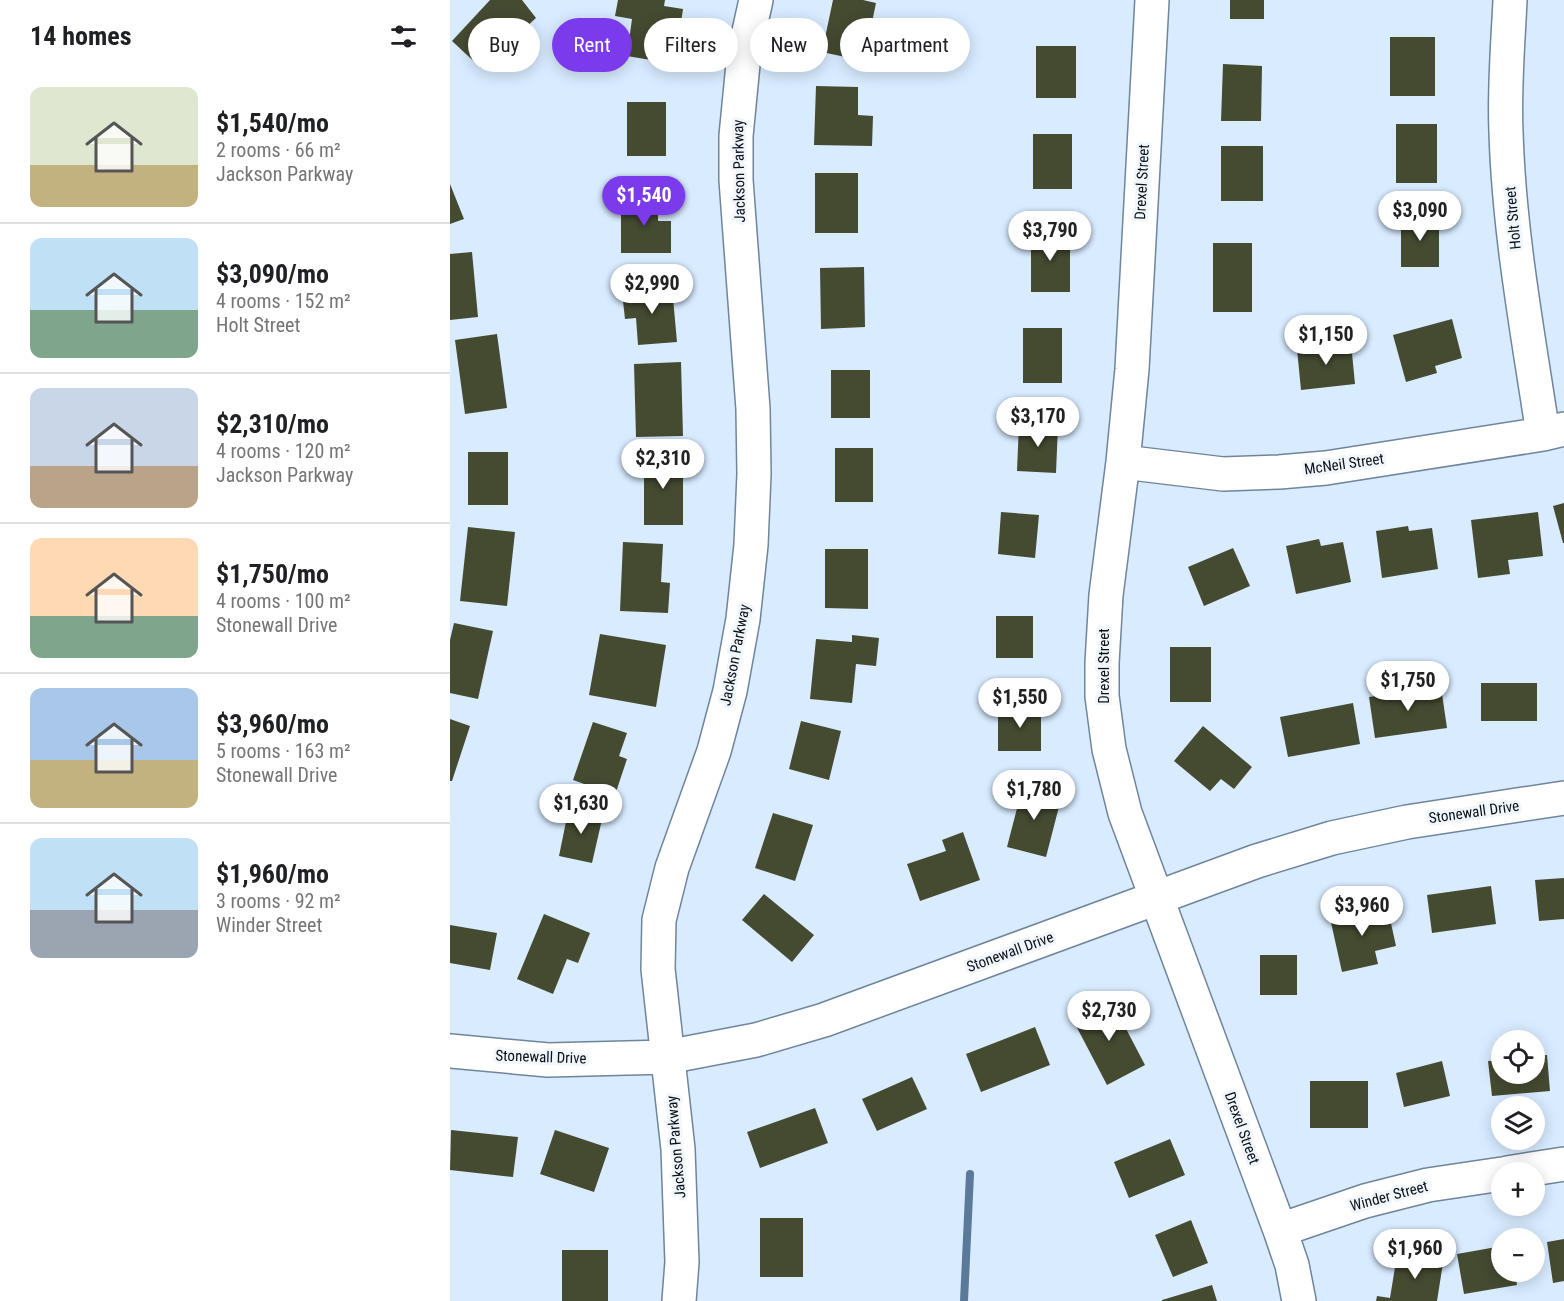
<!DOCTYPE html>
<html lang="en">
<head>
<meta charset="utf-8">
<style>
  :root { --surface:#fff; --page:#f6f6f6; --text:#202124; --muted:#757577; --line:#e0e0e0; --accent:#7c3aed }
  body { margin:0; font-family:"Roboto Condensed",sans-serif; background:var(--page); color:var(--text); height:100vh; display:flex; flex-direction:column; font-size:22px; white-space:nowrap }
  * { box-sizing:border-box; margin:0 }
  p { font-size:20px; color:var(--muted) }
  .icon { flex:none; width:33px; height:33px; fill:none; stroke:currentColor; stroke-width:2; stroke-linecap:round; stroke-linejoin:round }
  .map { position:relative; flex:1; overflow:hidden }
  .drawer { display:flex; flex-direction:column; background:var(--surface); width:450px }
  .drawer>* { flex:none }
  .banner { position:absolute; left:18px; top:18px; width:570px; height:54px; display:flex; gap:12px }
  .fabs { position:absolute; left:1041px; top:1030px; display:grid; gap:12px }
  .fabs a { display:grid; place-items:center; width:54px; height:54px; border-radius:50%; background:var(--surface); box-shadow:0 3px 15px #0003; font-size:30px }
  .price { position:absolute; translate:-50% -51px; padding:0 14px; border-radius:21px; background:#fff; color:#222; font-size:20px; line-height:39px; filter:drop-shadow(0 2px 3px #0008) }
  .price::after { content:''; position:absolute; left:50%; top:36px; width:18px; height:14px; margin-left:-9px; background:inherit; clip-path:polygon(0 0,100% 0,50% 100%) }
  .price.active { background:var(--accent); color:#fff }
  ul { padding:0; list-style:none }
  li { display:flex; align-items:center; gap:18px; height:150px; padding:0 30px }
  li+li { border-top:2px solid var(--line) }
  li span { display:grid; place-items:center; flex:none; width:168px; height:120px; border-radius:12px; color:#555 }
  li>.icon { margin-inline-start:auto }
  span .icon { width:72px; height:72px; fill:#fffc; stroke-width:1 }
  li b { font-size:26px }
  h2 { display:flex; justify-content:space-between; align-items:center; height:72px; padding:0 30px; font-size:26px }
  .chip { padding:0 21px; border-radius:27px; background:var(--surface); box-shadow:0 3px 15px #0003; font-size:21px; line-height:54px }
  .chip.active { background:var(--accent); color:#fff }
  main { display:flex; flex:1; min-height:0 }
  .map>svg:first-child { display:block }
</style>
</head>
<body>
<main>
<section class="drawer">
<h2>14 homes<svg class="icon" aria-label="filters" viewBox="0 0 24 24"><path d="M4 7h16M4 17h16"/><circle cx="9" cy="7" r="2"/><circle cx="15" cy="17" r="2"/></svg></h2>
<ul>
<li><span style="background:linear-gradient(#dfe7d0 65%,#c2b280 0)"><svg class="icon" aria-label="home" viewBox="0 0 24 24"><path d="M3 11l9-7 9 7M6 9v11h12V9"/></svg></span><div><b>$1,540/mo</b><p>2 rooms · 66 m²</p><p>Jackson Parkway</p></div></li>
<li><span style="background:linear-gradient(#bfe0f5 60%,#7fa58c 0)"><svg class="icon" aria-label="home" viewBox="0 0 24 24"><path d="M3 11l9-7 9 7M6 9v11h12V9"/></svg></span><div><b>$3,090/mo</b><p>4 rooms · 152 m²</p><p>Holt Street</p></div></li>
<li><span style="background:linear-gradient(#c9d6e8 65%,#b9a48a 0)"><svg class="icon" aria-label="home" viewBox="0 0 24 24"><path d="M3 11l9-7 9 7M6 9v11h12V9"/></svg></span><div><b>$2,310/mo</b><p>4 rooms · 120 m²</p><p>Jackson Parkway</p></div></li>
<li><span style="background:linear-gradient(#ffd9b3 65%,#7fa58c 0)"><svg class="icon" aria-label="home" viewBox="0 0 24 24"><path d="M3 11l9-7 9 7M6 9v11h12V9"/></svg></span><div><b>$1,750/mo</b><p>4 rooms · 100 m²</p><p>Stonewall Drive</p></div></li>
<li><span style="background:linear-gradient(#a9c7e8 60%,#c2b280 0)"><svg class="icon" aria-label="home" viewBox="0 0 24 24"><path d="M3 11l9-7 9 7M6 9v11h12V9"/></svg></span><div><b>$3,960/mo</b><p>5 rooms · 163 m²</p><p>Stonewall Drive</p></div></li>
<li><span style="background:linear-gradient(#bfe0f5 60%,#9aa5b1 0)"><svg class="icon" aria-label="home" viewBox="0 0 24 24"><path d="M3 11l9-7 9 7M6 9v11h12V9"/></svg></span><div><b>$1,960/mo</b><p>3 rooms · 92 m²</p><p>Winder Street</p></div></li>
</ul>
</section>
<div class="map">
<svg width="1114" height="1301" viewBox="0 0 1114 1301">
  <rect width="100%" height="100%" fill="#d8ebff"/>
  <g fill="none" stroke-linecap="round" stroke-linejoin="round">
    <path stroke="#5b7998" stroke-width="8" d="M514 1301 520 1174"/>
  </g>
  <path fill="#454b31" d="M40 0H72L86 18 31 68 2 41Z
    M168 0H215L214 6 233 9 225 64 177 56 182 19 165 16Z
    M383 0H413L426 3 414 61 372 52Z
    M780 0H814V19H780Z
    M940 37H985V96H940Z
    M586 46H626V98H586Z
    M773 64 812 66 811 121H771Z
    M366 86 408 87V115L423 116 422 146 364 145Z
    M177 102H216V156H177Z
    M946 124H987V183H946Z
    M583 134H622V189H583Z
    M771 146H813V201H771Z
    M365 173H408V233H365Z
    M0 184 14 219 0 224Z
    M171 197H208V221H221V253H171Z
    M951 216H989V267H951Z
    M581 232H620V292H581Z
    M763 243H802V312H763Z
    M22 252 28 317 0 320V254Z
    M414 267 415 327 371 329 370 268Z
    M222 287 227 342 188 345 186 318 175 319 172 292Z
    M1002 319 1012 358 985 366 987 373 956 382 943 335Z
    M573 328H612V383H573Z
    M47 334 57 408 15 414 5 340Z
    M901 343 905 384 851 390 847 349Z
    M231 362 233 436 186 437 184 364Z
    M381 370H420V418H381Z
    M569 423 608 425 606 473 567 471Z
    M385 448H423V502H385Z
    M18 452H58V505H18Z
    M194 454H233V525H194Z
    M1114 503V543H1113L1103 506Z
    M551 512 589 515 585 558 548 554Z
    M1088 512 1093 556 1058 560 1060 574 1028 578 1021 520Z
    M958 526 959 531 982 528 988 569 932 578 926 531Z
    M18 527 65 532 57 606 10 601Z
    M869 539 871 546 893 542 901 582 846 594 836 546Z
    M173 542 213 544 211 582 220 583 218 613 170 611Z
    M783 548 800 586 754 606 738 567Z
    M375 549H418V609L375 608Z
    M546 616H583V658H546Z
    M4 623 43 631 28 699 0 693V640Z
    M150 634 216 645 206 707 139 695Z
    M402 635 429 638 426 666 406 664 402 703 360 699 366 639 402 642Z
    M720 647H761V702H720Z
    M1031 683H1087V721H1031Z
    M991 687 997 728 925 738 919 697Z
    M903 703 910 744 838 757 830 717Z
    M548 707H591V751H548Z
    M0 719 20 726 2 781H0Z
    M351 721 391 731 379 780 339 769Z
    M143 722 177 733 169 756 177 759 165 795 123 780Z
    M753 726 802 767 784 789 771 779 760 791 724 761Z
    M573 785 612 795 596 857 557 847Z
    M119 807 153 815 142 863 109 856Z
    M323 813 363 825 345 881 305 868Z
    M513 832 530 880 470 901 457 864 496 851 492 840Z
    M1114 878V919L1089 921 1085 880Z
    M1041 886 1046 924 982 933 977 895Z
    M314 894 364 935 342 962 292 920Z
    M937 905 946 946 925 951 928 964 892 972 880 918Z
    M94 914 140 933 128 963 117 959 103 994 67 979Z
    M0 925 47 933 40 970 0 963Z
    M810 955H847V995H810Z
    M661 1000 695 1065 657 1085 623 1020Z
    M585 1027 600 1065 531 1092 516 1054Z
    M1097 1055 1100 1091 1042 1096 1038 1061 1052 1060V1074H1084V1056Z
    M992 1061 1000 1096 954 1107 946 1073Z
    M462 1077 477 1109 427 1131 412 1099Z
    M860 1081H918V1128H860Z
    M365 1108 378 1143 310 1168 297 1132Z
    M1 1130 68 1137 63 1177 0 1170Z
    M105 1130 159 1148 144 1192 90 1174Z
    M720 1139 735 1175 679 1198 664 1162Z
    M310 1218H353V1277H310Z
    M741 1220 758 1263 723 1277 705 1235Z
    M1114 1239V1281L1103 1283 1097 1242Z
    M1052 1246V1272H1065L1067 1285 1014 1294 1007 1254Z
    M112 1250H158V1301H112Z
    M947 1255 993 1263 987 1301H926L927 1296 940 1298Z
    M762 1285 767 1301H712V1300Z"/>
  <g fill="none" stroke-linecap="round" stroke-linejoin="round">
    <g stroke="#6f859b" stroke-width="36">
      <path id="minor" d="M702 0 682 369 673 462 656 595 652 663V696L659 749 675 813 830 1230 842 1265 849 1301
        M1060 0C1058 44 1054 88 1056 132 1059 233 1078 334 1093 434
        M673 462 773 474 829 472 876 468 1093 434 1114 429
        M0 1051 98 1060 217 1057 306 1040 374 1020 807 861 882 838 957 822 1114 798
        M1057 1173 1114 1164
        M830 1230 915 1201 978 1185 1052 1174
        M229 1301 232 1262 228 1149 208 969 209 920 222 868 264 751 280 691 293 619 301 545 304 474 303 409 286 180V136L294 54 306 0"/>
    </g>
    <use href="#minor" stroke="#fff" stroke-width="33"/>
  </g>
  <g text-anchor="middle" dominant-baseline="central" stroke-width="6" stroke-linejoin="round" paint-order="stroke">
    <g font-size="15" fill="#081018" stroke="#f1f6fb">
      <text transform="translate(289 171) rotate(-91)">Jackson Parkway</text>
      <text transform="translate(692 182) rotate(-87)">Drexel Street</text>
      <text transform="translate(1063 218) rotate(-95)">Holt Street</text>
      <text transform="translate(894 464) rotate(-8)">McNeil Street</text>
      <text transform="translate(285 655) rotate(-79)">Jackson Parkway</text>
      <text transform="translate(654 666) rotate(-90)">Drexel Street</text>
      <text transform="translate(1024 812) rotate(-8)">Stonewall Drive</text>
      <text transform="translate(560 952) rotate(-20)">Stonewall Drive</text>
      <text transform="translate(91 1057) rotate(2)">Stonewall Drive</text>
      <text transform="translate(792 1128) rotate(70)">Drexel Street</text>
      <text transform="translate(226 1147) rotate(-95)">Jackson Parkway</text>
      <text transform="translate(939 1196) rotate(-15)">Winder Street</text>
    </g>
  </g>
</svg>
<div class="fabs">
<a><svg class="icon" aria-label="locate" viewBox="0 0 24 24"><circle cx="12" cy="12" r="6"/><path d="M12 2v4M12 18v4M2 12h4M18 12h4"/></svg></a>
<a><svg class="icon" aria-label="layers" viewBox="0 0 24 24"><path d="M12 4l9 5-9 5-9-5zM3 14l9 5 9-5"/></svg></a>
<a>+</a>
<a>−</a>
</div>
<b class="price active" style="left:194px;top:227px">$1,540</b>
<b class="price" style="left:970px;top:242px">$3,090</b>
<b class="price" style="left:600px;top:262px">$3,790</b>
<b class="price" style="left:202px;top:315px">$2,990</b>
<b class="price" style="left:876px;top:366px">$1,150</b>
<b class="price" style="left:588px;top:448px">$3,170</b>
<b class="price" style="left:213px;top:490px">$2,310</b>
<b class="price" style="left:958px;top:712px">$1,750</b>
<b class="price" style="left:570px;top:729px">$1,550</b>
<b class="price" style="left:584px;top:821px">$1,780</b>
<b class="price" style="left:131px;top:835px">$1,630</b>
<b class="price" style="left:912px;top:937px">$3,960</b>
<b class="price" style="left:659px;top:1042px">$2,730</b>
<b class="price" style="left:965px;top:1280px">$1,960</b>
<div class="banner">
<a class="chip">Buy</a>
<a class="chip active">Rent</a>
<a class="chip">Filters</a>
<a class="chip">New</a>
<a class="chip">Apartment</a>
</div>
</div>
</main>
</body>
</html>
